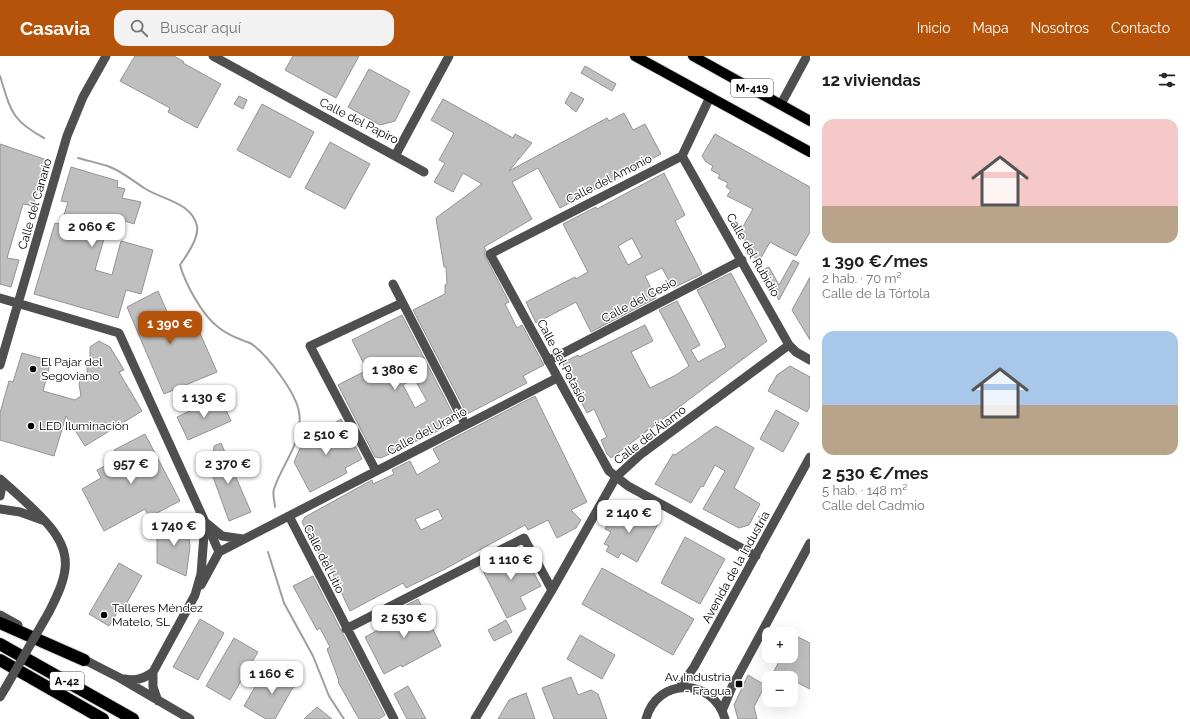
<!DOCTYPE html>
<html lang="es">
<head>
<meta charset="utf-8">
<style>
  :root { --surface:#fff; --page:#f2f2f2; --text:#202124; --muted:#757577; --accent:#b45309 }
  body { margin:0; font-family:Raleway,sans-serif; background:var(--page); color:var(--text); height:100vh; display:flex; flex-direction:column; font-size:15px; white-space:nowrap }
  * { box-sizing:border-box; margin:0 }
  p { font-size:13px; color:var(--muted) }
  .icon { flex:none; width:22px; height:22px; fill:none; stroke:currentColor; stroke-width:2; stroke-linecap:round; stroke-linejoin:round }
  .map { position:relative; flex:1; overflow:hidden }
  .side { display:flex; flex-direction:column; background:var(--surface); width:380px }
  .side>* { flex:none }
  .buttons { position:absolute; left:762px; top:571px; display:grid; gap:8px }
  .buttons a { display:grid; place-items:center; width:36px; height:36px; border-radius:8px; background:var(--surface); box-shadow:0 4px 16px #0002; font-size:20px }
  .price { position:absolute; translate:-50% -34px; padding:0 9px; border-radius:8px; background:#fff; color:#222; font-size:13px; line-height:26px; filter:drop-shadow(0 1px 2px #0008) }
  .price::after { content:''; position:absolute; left:50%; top:24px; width:12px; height:9px; margin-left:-6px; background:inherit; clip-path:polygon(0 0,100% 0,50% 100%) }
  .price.selected { background:var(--accent); color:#fff }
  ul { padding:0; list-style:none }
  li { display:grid; align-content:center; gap:8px; height:212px; padding:0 12px }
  li span { display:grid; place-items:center; height:124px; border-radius:12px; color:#555 }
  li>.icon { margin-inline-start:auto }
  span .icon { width:72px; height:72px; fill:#fffc; stroke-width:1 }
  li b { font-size:17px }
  h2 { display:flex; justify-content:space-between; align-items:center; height:48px; padding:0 12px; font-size:17px }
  header { display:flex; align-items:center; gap:24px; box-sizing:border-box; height:56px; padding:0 20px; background:var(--accent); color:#fff }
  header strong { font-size:19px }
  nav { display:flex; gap:22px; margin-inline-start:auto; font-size:14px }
  .search { width:280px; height:36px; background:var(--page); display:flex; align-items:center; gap:10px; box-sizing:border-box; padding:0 14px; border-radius:12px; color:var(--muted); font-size:15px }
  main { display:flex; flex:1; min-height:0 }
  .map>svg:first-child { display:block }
</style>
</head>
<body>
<header>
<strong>Casavia</strong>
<div class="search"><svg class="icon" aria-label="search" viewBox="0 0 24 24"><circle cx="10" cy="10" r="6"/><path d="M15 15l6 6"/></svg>Buscar aquí</div>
<nav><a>Inicio</a><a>Mapa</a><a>Nosotros</a><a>Contacto</a></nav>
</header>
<main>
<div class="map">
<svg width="810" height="663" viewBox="0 0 810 663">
  <rect width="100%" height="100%" fill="#fff"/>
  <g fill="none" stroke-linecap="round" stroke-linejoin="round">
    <path stroke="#9d9d9d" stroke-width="2" d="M0 20C11 55 11 64 44 82
      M78 102C88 105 100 107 110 111 123 116 133 125 144 132 160 143 192 146 197 170 199 182 187 199 180 209 185 227 202 259 218 271 224 276 234 281 242 284 245 286 250 286 253 289 268 300 296 337 299 356 304 385 282 408 274 433 272 438 275 446 275 451
      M268 496 284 547 313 600 329 640 344 663"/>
  </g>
  <path fill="#bfbfbf" stroke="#939393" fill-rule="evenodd" d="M135 0H174L184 6 183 7 221 28 197 72 168 56 170 52 120 25Z
    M293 0H359L336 42 285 14Z
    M585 10 616 28 612 35 581 17Z
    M369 13 410 35 395 65 380 69 348 51Z
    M571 36 584 43 576 56 565 47Z
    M239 40 247 44 243 53 234 48Z
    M443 43 513 82 515 78 532 87 509 115 607 62 609 65 624 57 633 74 645 68 661 98 560 152 538 112 512 126 532 163 484 191 486 194 484 198 509 246 505 248 517 272 522 269 544 309 523 320 527 327 467 358 413 254 445 238V229L447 228 446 211H444L436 162 482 128 463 117 453 136 434 126 445 107 439 104 454 77 431 64Z
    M262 48 314 76 290 122 237 94Z
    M715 78 810 131V176L796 200 770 186 758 207 740 176 753 153 727 140 731 134 726 131 728 127 718 122 720 119 711 114 713 110 706 106 702 100Z
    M330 86 370 108 345 153 305 132Z
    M0 88 47 104 33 150 23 148 7 202 19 204 11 231 0 228Z
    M71 111 118 125 117 131 125 133 122 142 141 146 134 168 116 162 112 178 106 176 95 214 112 219 121 185 153 194 141 238 126 234 118 262 34 238 55 167 60 168 62 166 68 146 61 145Z
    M664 117 685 159 675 165 702 218 673 232 662 212 645 220 656 242 591 276 576 246 536 267 526 246 575 221 576 223 588 216 563 168 596 151 597 153ZM632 182 642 201 628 209 618 190Z
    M793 204 799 207 779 244 762 214 769 211 779 229Z
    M731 217 767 285 611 402 607 398 601 384 607 381 594 353 587 357 563 310 564 306 578 299 579 301 645 269 653 285 631 296 650 332 676 319 689 310 659 254 677 245 700 289 691 294 698 306 726 291 697 234Z
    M810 221V284L792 254Z
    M158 235 171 265 183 260 189 280 199 275 217 316 164 338 127 251Z
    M402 259 455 362 454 366 442 373 381 402 375 401 338 329 367 314 352 284ZM414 322 427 345 415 352 403 329Z
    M99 285 110 291 124 314 119 316 142 355 85 390 66 360 54 400 0 384V357L9 325 13 326 22 297 51 305 43 335 75 344 81 340 79 328 80 325 88 320 86 305 90 303V291Z
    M790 310 810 321V350L807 356 768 335 777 319Z
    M535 340 587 446 571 454 581 464 576 472 557 482 548 464 528 474 525 469 445 513 406 532 403 527 350 555 328 508 325 510 302 466 305 461 372 424 373 428 394 418 392 414 410 405 417 419 440 406 433 393ZM438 453 443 463 421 474 415 463Z
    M220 341 231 365 188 384 177 361Z
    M776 354 799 367 783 396 760 383Z
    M341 363 362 403 345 412 347 417 310 436 294 406 309 372 315 379Z
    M716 370 754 392 734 432 760 448 749 469 739 472 703 453 725 415 715 409 703 431 701 430 691 447 655 428 673 398 675 399Z
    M145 378 180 445 149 461 145 453 104 475 82 433 101 422 97 414 119 403 114 394Z
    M221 387 251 456 229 465 212 418 214 390Z
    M632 453 658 468 637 506 621 497 618 502 606 495 609 490 604 488 611 476 605 473 613 459 618 462 622 456Z
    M187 463 190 491 186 520 157 507V476Z
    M685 481 725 503 700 548 661 527Z
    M520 491 541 530 520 541 526 553 507 562 481 511Z
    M119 507 142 520 121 557 118 555 109 570 89 558Z
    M602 512 694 563 673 599 582 548Z
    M313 520 385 659 379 663H359L338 626 339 625 327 593 330 591 320 572 317 574 293 530Z
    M418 543 441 590 402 611 401 609 384 618 365 581 403 561 399 553Z
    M200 563 224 577 198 624 173 611Z
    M506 564 512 576 494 585 488 574Z
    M580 579 615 599 602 623 567 603Z
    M796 580 810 587V633L774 615 782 600H791V589Z
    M234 582 258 596 230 644 206 630Z
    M288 611 301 626 292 633 275 663H266L244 650 259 624 272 631 277 623 276 621Z
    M748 619 765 629 754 651 757 663H738L734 649Z
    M571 621 578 639 591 634 598 638 607 663H554L542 632Z
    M408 630 426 663H407L394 638Z
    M526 637 535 663H498L509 644Z
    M317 651 332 663H304Z"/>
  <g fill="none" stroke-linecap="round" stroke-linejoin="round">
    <g stroke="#dbdbdb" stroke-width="12">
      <path id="major" d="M635 0 810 96
        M693 0 810 65"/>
    </g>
    <g stroke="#dbdbdb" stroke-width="14">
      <path id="highway" d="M0 567 84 604
        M0 588 133 663
        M0 604 103 663"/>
    </g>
    <path stroke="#4f4f4f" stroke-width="9" d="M213 0 395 100 449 0
      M710 41 682 100 490 198 609 415 628 430 756 500
      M781 48 807 0
      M395 100 424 116
      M682 100 789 289 796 296 810 304
      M393 228 465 368
      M0 242 119 277 205 466 201 518 195 539 153 616V631L158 645
      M548 305 742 204
      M0 309 67 80 83 41 106 0
      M376 415 310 290 402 247
      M0 423C16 437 31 450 45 465 75 497 68 519 49 556
      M0 424 2 430 0 440
      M0 453 20 456 45 465
      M289 460 394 663
      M205 466 222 480 243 483
      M207 469 219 496
      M201 529 219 496 557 322
      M0 559 18 569
      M346 573 524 482 552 534
      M79 601 120 622 190 663
      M124 623C136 625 143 623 153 616
      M680 631 694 611 810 401
      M0 641 6 631
      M722 655 732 631 810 487
      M475 663 552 534 616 421 640 399 789 289
      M646 663C657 621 713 621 725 663"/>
    <use href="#major" stroke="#000" stroke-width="10"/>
    <use href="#highway" stroke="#000" stroke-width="12"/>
    <path stroke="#4f4f4f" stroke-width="9" d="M6 631 49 556"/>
  </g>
  <g fill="#000" stroke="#fff" stroke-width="1.5">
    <circle cx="33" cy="313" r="4"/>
    <circle cx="31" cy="370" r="4"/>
    <circle cx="104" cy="559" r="4"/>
    <rect x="735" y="624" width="8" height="8" rx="2"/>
  </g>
  <g text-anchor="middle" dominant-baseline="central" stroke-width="3" stroke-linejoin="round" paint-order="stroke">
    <g fill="#fff" stroke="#4c4c4c" stroke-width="1">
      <rect x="731" y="23" width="42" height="18" rx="3"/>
      <rect x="50" y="616" width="34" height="18" rx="3"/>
    </g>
    <g font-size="11" font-weight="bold" fill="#000">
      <text x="752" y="32">M-419</text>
      <text x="67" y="625">A-42</text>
    </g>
    <g font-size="12" fill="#000" stroke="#fff">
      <text transform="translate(359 65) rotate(27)">Calle del Papiro</text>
      <text transform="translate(609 123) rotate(-27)">Calle del Amonio</text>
      <text transform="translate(35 148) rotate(-74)">Calle del Canario</text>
      <text transform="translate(753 199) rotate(60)">Calle del Rubidio</text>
      <text transform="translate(639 244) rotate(-28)">Calle del Cesio</text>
      <text transform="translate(562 305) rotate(62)">Calle del Potasio</text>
      <text transform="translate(427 375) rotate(-28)">Calle del Uranio</text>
      <text transform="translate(650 379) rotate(-38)">Calle del Álamo</text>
      <text transform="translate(324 503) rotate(63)">Calle del Litio</text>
      <text transform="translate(736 511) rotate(-61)">Avenida de la Industria</text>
    </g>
    <g font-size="12" fill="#000" stroke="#fff" text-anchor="start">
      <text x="41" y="306">El Pajar del<tspan x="41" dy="14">Segoviano</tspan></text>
      <text x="39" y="370">LED Iluminación</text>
      <text x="112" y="552">Talleres Méndez<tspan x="112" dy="14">Matelo, SL</tspan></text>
      <text x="731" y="621" text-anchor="end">Av. Industria<tspan x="731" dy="14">- Fragua</tspan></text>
    </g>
  </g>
</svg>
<div class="buttons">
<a>+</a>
<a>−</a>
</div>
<b class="price" style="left:92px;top:192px">2 060 €</b>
<b class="price selected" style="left:170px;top:289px">1 390 €</b>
<b class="price" style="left:395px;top:335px">1 380 €</b>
<b class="price" style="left:204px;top:363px">1 130 €</b>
<b class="price" style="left:326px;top:400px">2 510 €</b>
<b class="price" style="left:131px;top:429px">957 €</b>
<b class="price" style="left:228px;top:429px">2 370 €</b>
<b class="price" style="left:629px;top:478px">2 140 €</b>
<b class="price" style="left:174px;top:491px">1 740 €</b>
<b class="price" style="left:511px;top:525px">1 110 €</b>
<b class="price" style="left:404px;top:583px">2 530 €</b>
<b class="price" style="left:272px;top:639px">1 160 €</b>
</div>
<section class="side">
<h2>12 viviendas<svg class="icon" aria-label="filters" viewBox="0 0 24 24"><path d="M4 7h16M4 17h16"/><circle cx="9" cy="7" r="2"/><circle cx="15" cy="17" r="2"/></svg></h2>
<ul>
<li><span style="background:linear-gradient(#f6c9c9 70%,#b9a48a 0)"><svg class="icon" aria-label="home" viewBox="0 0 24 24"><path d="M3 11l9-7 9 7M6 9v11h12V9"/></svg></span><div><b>1 390 €/mes</b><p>2 hab. · 70 m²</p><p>Calle de la Tórtola</p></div></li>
<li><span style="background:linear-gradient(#a9c7e8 60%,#b9a48a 0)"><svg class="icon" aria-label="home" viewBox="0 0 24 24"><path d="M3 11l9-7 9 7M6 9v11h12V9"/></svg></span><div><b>2 530 €/mes</b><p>5 hab. · 148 m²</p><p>Calle del Cadmio</p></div></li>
</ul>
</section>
</main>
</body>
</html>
